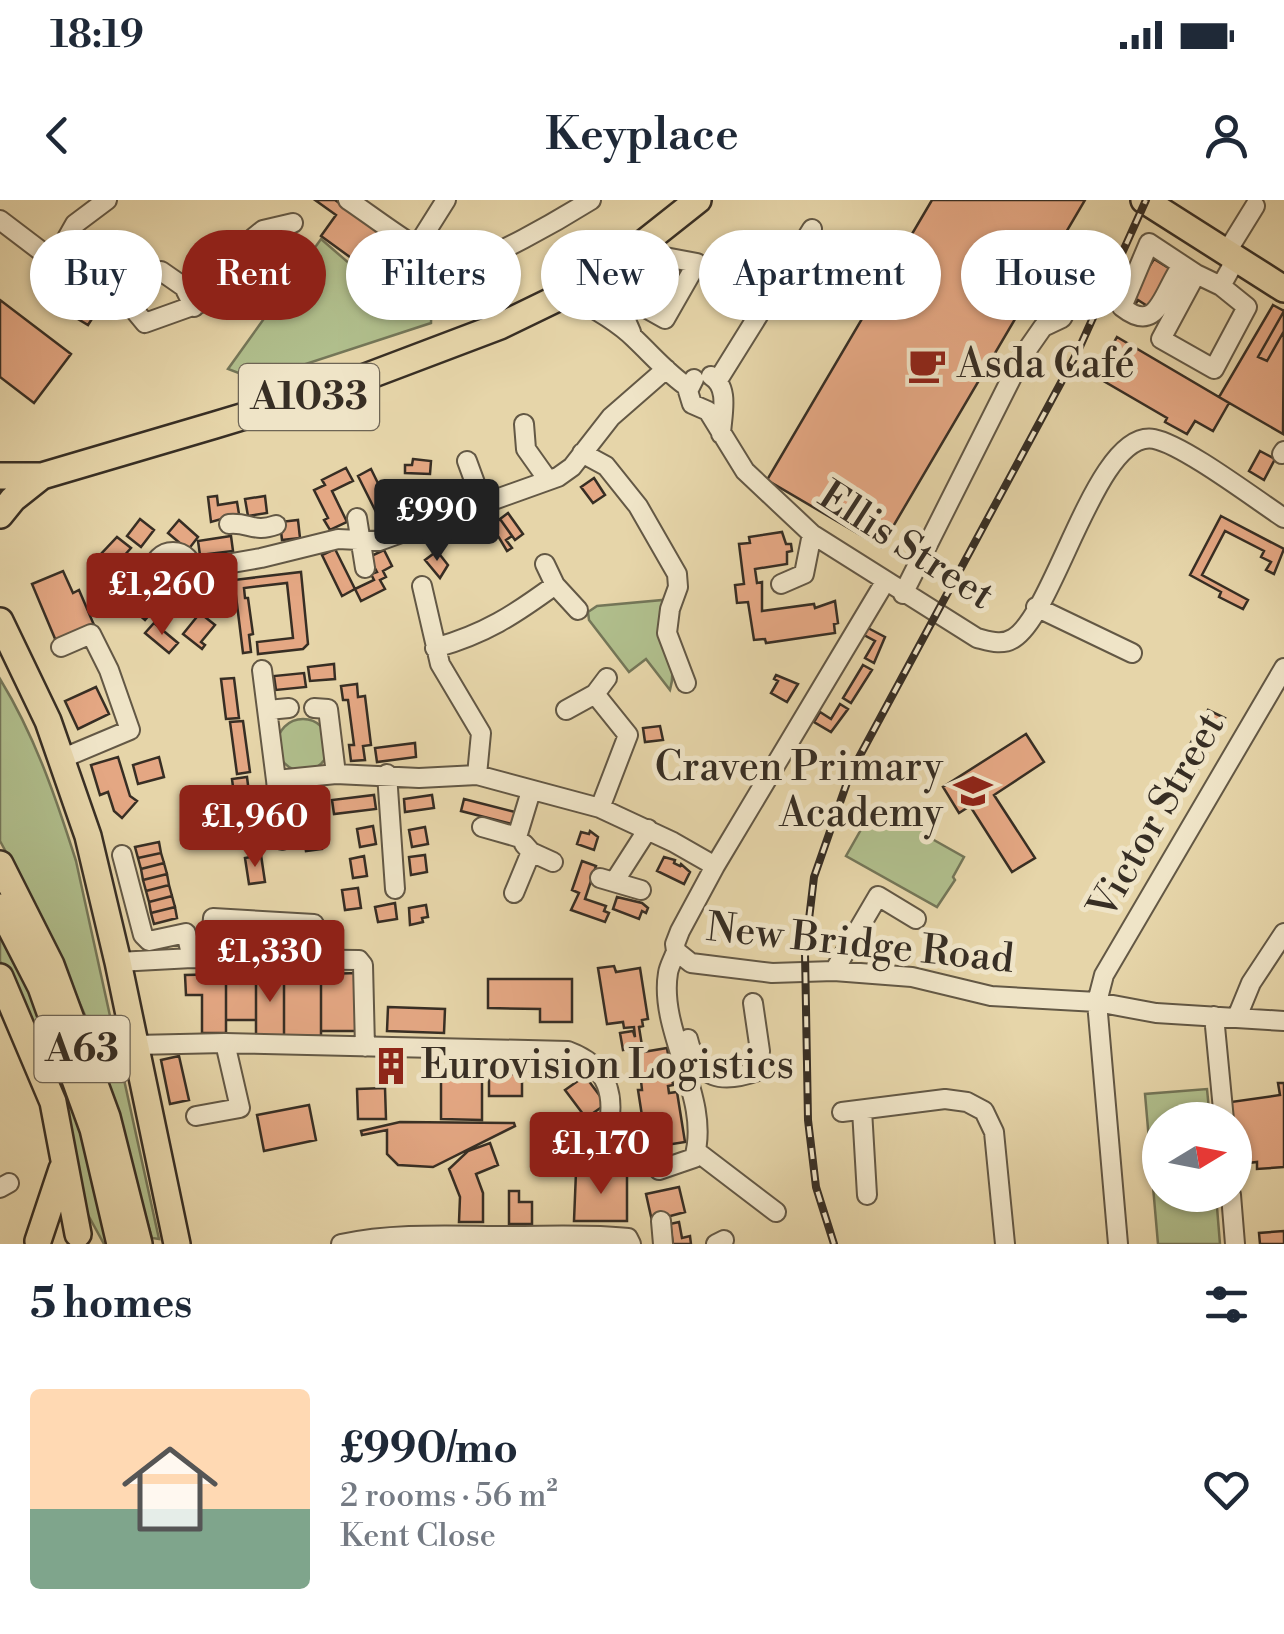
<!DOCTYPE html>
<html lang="en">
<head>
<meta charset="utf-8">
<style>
  :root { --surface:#fff; --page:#f2f2f3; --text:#1f2937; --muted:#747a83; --line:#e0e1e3; --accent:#8f2418 }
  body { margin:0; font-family:"Libre Bodoni",serif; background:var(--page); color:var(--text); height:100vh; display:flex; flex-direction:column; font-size:38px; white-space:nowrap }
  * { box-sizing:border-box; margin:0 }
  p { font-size:32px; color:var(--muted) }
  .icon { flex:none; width:55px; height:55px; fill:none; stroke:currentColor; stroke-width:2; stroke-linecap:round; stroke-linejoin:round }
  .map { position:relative; height:1044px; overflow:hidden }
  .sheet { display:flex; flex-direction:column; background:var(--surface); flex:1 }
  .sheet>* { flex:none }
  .banner { position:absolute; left:30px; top:30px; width:1225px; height:90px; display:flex; gap:20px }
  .needle { width:65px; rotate:80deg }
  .tools { position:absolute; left:1142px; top:902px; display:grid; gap:20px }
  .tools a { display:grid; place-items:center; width:110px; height:110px; border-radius:50%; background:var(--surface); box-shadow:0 2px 8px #0004; font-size:50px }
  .price { position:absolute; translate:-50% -85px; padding:0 22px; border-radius:10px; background:var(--accent); color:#fff; font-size:32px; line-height:65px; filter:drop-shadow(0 2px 5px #0008) }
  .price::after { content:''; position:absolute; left:50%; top:60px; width:30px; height:22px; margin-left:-15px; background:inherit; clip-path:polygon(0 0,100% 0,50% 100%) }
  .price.selected { background:#222; color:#fff }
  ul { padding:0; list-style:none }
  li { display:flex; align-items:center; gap:30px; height:250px; padding:0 30px }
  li+li { border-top:2px solid var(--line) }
  li span { display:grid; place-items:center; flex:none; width:280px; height:200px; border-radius:10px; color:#555 }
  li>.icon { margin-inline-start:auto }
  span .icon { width:120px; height:120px; fill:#fffc; stroke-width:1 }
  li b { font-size:42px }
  h2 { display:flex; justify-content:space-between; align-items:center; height:120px; padding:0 30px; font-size:42px }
  .pill { padding:0 35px; border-radius:45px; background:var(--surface); box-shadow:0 2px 8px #0004; font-size:35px; line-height:90px }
  .pill.selected { background:var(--accent); color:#fff }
  .status { display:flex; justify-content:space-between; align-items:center; height:70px; padding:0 50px; background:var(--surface); direction:ltr }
  .status svg { height:28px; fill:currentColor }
  header { display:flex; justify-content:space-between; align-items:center; height:130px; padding:0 30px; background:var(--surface); font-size:45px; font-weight:600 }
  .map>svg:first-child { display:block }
</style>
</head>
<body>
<div class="status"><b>18:19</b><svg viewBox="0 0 49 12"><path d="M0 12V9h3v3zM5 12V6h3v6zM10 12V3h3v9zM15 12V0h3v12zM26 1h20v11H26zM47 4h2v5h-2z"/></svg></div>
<header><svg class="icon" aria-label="back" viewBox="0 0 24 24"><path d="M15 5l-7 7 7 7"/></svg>Keyplace<svg class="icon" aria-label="person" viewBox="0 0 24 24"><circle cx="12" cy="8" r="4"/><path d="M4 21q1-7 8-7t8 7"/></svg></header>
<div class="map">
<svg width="1284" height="1044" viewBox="0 0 1284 1044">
  <rect width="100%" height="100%" fill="#e6d5a9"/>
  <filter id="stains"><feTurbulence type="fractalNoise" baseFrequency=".002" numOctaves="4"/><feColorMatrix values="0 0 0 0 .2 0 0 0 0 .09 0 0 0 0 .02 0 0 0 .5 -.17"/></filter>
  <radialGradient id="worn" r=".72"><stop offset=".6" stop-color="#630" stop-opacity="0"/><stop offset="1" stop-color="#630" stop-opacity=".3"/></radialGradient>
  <path fill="#b0be8c" stroke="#747658" stroke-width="2.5" d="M321 39 365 77 393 42 432 71 431 123 257 180 228 169Z
    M663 400C660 432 679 459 670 490L646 459 629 472 589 420 588 412 597 406Z
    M0 479C35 536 56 598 76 661L159 1039 152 1038 92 831 43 720 0 641Z
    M277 545a26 26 0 1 1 52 0a26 26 0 1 1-52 0Z
    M875 605 888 612 890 609 903 621 906 617 915 623 914 628 926 631 925 635 964 657 953 677 955 680 937 707 846 656Z
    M0 728C50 833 83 932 112 1044H104L81 1002 31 822 0 761Z
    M1207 889 1210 920H1160V995H1216L1220 1044H1158L1145 894Z"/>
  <path fill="#e4a783" stroke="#372e24" stroke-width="2.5" d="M315 0H335L387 37 365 68 321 36 336 15Z
    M932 0H1085L881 347 767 280Z
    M1154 59 1175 72 1152 109 1138 100 1133 108 1126 104Z
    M668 62 685 74 664 114 645 103 650 75Z
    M92 96 102 103 88 125 78 119Z
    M0 100 71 154 34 203 0 177Z
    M1273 105 1284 111 1283 234 1219 197Z
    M1284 111V131L1267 161 1258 157Z
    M1117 137 1229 203 1213 231 1195 221 1187 234 1165 222 1167 218 1095 176Z
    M1260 251 1275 259 1264 280 1249 271Z
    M413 259 431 261 430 274 405 273V265H412Z
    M346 268 353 281 332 291 347 322 330 330 324 320 328 318 314 290 325 285 322 280Z
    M371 269 395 318 382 324 358 276Z
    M594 278 605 295 593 303 581 287Z
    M217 296 218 305 237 302 239 314 211 322 208 297Z
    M265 296 267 313 248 316 245 299Z
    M508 313 523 334 515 340 500 319Z
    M1221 316 1284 349 1274 374 1266 370 1271 362 1261 357 1264 351 1225 331 1202 375 1248 400 1243 409 1219 397 1221 392 1190 375Z
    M140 319 154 330 141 347 127 336Z
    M500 319 512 336 506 340 512 348 507 351 492 326Z
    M179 320 198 337 188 350 168 333Z
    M298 320 300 338 282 340 280 322Z
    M782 332 786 344H791L792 351 787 352V364L755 369 757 383 762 382V411L814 404 815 408 835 401 838 423 834 424 835 433 766 443 765 439 754 440 748 402 737 403 735 385 744 384 739 344 750 343 749 337Z
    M231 336 233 351 200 355 198 341Z
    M117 337 131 348 115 366 101 354Z
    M335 349 355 389 374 380 371 374 377 372 369 357 384 350 392 366 383 371 386 377 380 380 385 389 361 401 355 389 342 396 322 355Z
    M437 351 448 365 440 378 425 360Z
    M63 371 73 393 79 390 94 425 56 441 32 384Z
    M124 372 139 384 126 400 111 388Z
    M301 372 308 444 303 449 258 454 257 442 293 438 287 383 244 388 245 398H248L253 434 249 435 251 452 243 453 234 380Z
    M144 394 157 406 145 420 131 408Z
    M200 413 215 425 201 442 205 445 202 449 183 434Z
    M154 423 178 443 169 453 145 433Z
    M868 428 885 437 874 463 865 458 875 441 864 435Z
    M334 464 335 479 310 481 308 467Z
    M863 465 872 470 851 503 843 498Z
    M304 473 306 487 276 490 274 476Z
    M776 475 798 484 787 502 771 493 778 481 774 479Z
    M234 478 239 518 226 519 221 479Z
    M357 484 358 497 365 496 371 545 363 546 365 560 351 561 349 545H354L348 500H343L341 486Z
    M96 487 109 514 78 529 65 501Z
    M840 504 848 509 831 532 814 522 820 512 831 519Z
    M1208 510 1225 518 1188 588 1172 579Z
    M243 521 250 572 237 574 230 522Z
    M660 526 663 540 645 542 643 528Z
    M1026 534 1044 562 994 595 1035 658 1012 672 970 606 959 613 943 587Z
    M415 543 416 557 377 562 375 548Z
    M118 557 130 596 137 601 122 618 114 611 108 592 100 595 91 565Z
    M159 557 164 577 138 584 133 565Z
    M247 577 252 617 237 619 232 579Z
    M374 595 376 609 334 614 332 600Z
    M432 595 434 608 405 612 404 599Z
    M326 596 328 609 296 613 294 599Z
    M464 599 519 613 516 625 461 611Z
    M258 625 260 645 245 647 242 627Z
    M373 626 376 644 360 647 357 629Z
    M425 627 428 644 412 647 409 630Z
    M320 629 322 649 306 651 303 631Z
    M590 631 598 637 594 650 577 644 581 632 589 634Z
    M159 642 161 653 138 658 135 647Z
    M161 653 164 663 141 669 138 658Z
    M261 655 265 682 249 684 245 658Z
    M425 655 427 672 411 675 409 657Z
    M364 656 367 676 353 678 350 659Z
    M664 657 675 660 674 663 680 666 681 664 690 672 684 684 657 671Z
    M582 661 596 666 585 699 606 706 604 711 609 713 605 722 571 710 579 693 572 690Z
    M164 663 167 674 143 680 141 669Z
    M167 674 169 685 146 691 143 680Z
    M169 685 172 696 149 702 146 691Z
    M358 688 361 708 345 710 342 690Z
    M172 696 175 707 151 713 149 702Z
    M617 697 642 703 648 708 646 713 642 711 639 719 613 709Z
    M395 703 397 719 378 722 375 707Z
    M426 705 428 717 422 718 423 722 410 725 409 708Z
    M175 707 177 718 154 724 151 713Z
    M217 725 308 728 307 751 216 748Z
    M614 766 616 772 640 768 648 819 642 820 643 826 639 827 643 852 667 848 673 885 668 886 669 893 677 892 685 942 647 948 638 890H642L637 843 635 848 623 850 620 833 633 831 635 837 634 827 624 828 623 822 607 824 598 768Z
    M226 772H256V820H226Z
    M359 773V831H321V774Z
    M226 774V833H202V795H186L185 775Z
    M256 774H284V836H256Z
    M284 774H321V836H284Z
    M488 779H572V822H540V809L488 808Z
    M388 807 445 809 444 833 387 831Z
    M179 856 189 900 170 904 161 860Z
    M380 859H402V874L380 873Z
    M441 870H482V920L441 919Z
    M489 874H522V896H489Z
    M585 876 606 904 586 918 565 890Z
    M1278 883H1284V967L1257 969V962L1248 963 1247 950 1240 951 1238 939H1235L1231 902 1280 895Z
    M385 888 386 919H358L357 889Z
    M309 905 316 940 264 951 257 915Z
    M400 922 514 923 515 926 433 967 398 965 387 954V930L362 935 361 931Z
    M490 943 498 965 476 974 483 993V1022H459L460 997 449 969 468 951Z
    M576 972H627V1021H574Z
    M679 987 685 1012 652 1021 646 994Z
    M509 991H519V1002H532V1024H509Z
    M679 1022 682 1038 690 1036 691 1044H673L670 1024Z
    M1284 1031V1044H1260L1259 1033Z"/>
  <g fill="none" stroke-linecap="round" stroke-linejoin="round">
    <g stroke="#635845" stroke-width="22">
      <path id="minor" d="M348 0C371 15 432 63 456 65 480 67 567 15 591 0
        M0 20 54 61 116 88 145 123 212 99 223 91 253 38 263 30 293 23
        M417 46 446 0
        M1226 53 1255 6
        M54 61 75 24 107 0
        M621 61 611 86 631 132
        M161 71 184 87 194 107
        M1192 81 1177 73C1161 100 1155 133 1122 107L1149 43 1196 74
        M1221 86 1196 74 1161 139 1214 169 1247 107 1221 86 1236 59
        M647 88 640 105 665 119 697 63 665 57 652 77
        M566 94C590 106 616 120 635 139 653 156 668 174 689 188
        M711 176C730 187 722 214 721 234
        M694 179 688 191 692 204 708 211 745 271 812 334 977 438C989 441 1002 446 1014 438 1056 411 1097 228 1154 239 1184 245 1255 299 1284 318
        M718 180 812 29
        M524 224 526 249 548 280
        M582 253 606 266 638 306 677 374 678 387 670 409 667 433 686 483
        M1282 254 1284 251
        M467 261 482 302
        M357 318 365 368
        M229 324C249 322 254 333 276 325
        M153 372a20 20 0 1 1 40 0a20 20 0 1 1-40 0Z
        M545 364 555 385 578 410
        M192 370 261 358 338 339 379 341 558 277 572 267 611 217 666 169
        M885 382 715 666 680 731 675 744 676 751 691 763 772 773 834 771 912 777 991 796 1097 802 1156 813 1284 821
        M781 384 804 374 812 334
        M422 386 440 464 481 533 477 575
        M903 394 1022 157 1043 127 1062 118 1099 51
        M1036 407 1132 453
        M61 447 91 434 109 470 130 530 61 559
        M435 448C485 434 514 415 555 385
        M262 470 276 580 336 574 419 578 477 575 600 608 673 642 715 666
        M595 494 628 535 600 608
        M314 508 328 509 336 574
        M268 510 289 508
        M566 510 595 494 607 478
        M387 574 395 689
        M276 580 282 640
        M482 627 517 637 531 591
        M524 644 531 652 553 662
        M122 655 143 735 149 741 186 733 192 758
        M600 678 641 690
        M614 682 648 629
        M514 693 531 652
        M210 759 213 718 314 724V760
        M118 762 192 758 359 760 363 765 365 847
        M834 771 878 696 916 719
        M1214 816 1224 920
        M1237 817 1251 783 1284 733
        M688 839C698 880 722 884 758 871L760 851 753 803
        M135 845 225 843 568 851C609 866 617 897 606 937
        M862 910 867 995
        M842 912 945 899 967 902 984 911 994 932 1005 1044
        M196 916 240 908 225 843
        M696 951 776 1012
        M659 970 694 958C712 899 658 832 668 773 669 766 674 758 676 751
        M0 988 9 983
        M1231 995 1235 1044
        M661 1021 663 1044
        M341 1044C398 1032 454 1036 512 1036 551 1036 589 1034 628 1038L631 1044
        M716 1044 724 1040
        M1118 1044 1097 802 1104 775 1284 468"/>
    </g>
    <g stroke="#372e24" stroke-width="30">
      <path id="highway" d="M1144 0 1284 89
        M0 276H42L215 225 331 190 500 126 566 94 621 61 698 0
        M0 315 13 299 42 276
        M0 421 48 521 88 636 118 762 177 1044
        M0 664 51 765 107 917 139 1044
        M0 707 41 787 51 815
        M0 777 53 902 78 1034
        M65 852 93 929 120 1044
        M38 1041 62 969"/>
    </g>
    <use href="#minor" stroke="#efe4c7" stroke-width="18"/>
    <use href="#highway" stroke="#e6d5a9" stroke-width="25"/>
    <g stroke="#372e24" stroke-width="8">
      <path id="rail" d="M834 1044 816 987 808 920 805 753 814 677 850 574 1078 151 1146 0"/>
    </g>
    <use href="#rail" stroke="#efe4c7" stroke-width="4" stroke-dasharray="11" stroke-linecap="butt"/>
  </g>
  <defs>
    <g id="cafe-bare" transform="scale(3)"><path d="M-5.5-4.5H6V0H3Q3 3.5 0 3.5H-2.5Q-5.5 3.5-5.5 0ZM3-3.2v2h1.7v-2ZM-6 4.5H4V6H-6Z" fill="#8f2418" stroke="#efe4c7" stroke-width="2.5" paint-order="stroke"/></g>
    <g id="school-bare" transform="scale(3)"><path d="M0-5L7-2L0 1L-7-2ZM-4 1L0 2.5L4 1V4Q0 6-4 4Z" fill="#8f2418" stroke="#efe4c7" stroke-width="2.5" paint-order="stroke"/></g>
    <g id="building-bare" transform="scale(3)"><path d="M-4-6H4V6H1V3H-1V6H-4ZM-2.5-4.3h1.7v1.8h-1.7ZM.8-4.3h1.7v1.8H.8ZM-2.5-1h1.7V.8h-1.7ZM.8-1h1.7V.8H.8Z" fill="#8f2418" stroke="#efe4c7" stroke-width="2.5" paint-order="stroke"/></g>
  </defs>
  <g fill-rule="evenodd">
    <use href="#cafe-bare" x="927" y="165"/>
    <use href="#school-bare" x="973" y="591"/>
    <use href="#building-bare" x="391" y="866"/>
  </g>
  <g text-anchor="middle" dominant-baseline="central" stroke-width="10" stroke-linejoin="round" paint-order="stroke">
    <g fill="#efe4c7" stroke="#6e6555" stroke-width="2.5">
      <rect x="239" y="164" width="140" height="66" rx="8"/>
      <rect x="34.5" y="816" width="95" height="66" rx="8"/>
    </g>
    <g font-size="38" font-weight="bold" fill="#372e24">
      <text x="309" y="197">A1033</text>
      <text x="82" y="849">A63</text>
    </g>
    <g font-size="40" fill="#372e24" stroke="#efe4c7" text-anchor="start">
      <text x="957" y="165">Asda Café</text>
      <text x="943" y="568" text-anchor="end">Craven Primary<tspan x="943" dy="46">Academy</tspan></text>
      <text x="421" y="866">Eurovision Logistics</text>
    </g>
    <g font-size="40" fill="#372e24" stroke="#efe4c7">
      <text transform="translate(906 346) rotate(33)">Ellis Street</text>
      <text transform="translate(1157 616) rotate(-60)">Victor Street</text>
      <text transform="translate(860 744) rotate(6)">New Bridge Road</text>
    </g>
  </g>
  <rect width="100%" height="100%" filter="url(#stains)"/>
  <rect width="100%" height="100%" fill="url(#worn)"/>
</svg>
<div class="tools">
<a><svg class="needle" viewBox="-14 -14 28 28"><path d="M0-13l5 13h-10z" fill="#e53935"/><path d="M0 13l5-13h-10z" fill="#747a83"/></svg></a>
</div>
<b class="price selected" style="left:437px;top:364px">£990</b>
<b class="price" style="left:162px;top:438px">£1,260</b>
<b class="price" style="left:255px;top:670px">£1,960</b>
<b class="price" style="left:270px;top:805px">£1,330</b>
<b class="price" style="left:601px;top:997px">£1,170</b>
<div class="banner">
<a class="pill">Buy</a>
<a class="pill selected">Rent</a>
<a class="pill">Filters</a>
<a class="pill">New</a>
<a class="pill">Apartment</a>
<a class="pill">House</a>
</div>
</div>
<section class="sheet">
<h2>5 homes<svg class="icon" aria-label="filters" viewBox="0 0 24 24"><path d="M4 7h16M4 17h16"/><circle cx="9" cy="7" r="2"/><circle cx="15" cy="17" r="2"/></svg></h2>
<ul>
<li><span style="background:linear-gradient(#ffd9b3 60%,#7fa58c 0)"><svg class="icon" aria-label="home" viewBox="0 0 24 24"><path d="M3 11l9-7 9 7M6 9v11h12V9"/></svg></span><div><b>£990/mo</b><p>2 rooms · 56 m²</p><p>Kent Close</p></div><svg class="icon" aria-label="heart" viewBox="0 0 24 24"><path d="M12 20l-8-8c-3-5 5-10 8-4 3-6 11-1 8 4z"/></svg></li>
</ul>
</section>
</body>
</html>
